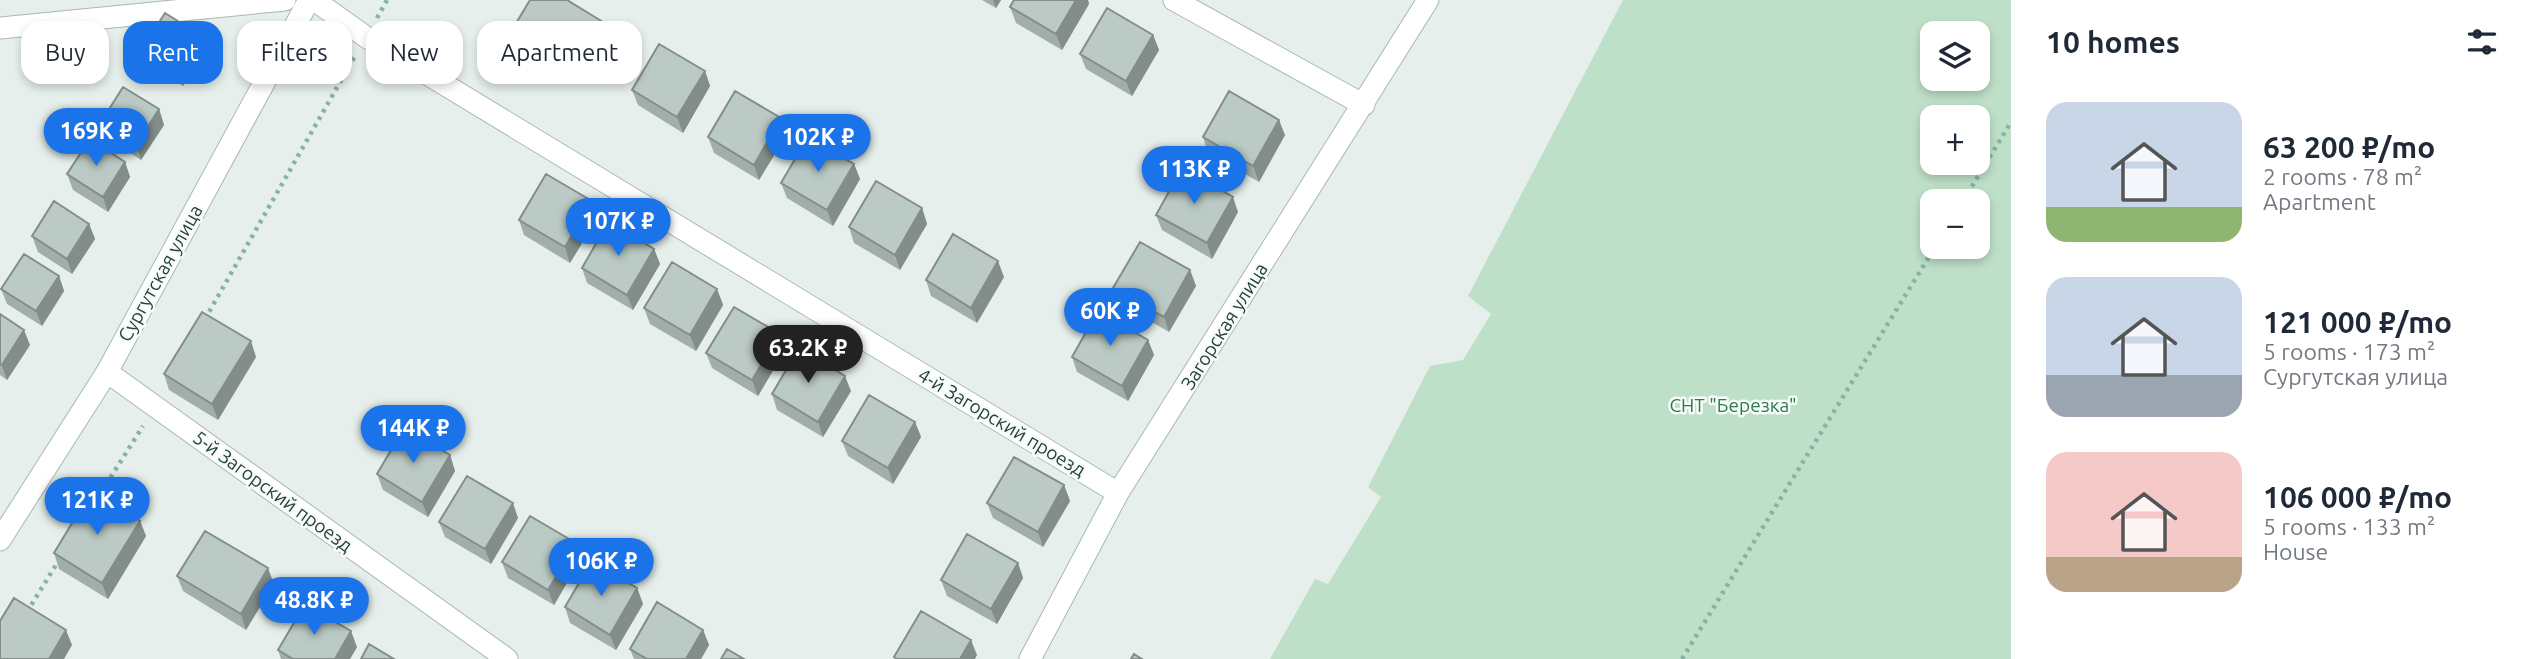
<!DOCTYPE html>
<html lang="en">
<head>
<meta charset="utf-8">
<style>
  :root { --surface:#fff; --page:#f6f6f7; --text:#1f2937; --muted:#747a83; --accent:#1a73e8 }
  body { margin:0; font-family:Ubuntu,sans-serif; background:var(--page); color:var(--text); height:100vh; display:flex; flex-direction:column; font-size:26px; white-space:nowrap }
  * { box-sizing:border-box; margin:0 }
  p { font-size:23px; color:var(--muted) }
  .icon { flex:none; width:38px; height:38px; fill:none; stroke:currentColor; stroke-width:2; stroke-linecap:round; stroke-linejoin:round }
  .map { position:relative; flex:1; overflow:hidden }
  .side { display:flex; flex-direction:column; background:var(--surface); width:525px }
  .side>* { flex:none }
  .hud { position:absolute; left:21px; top:21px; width:665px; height:63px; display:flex; gap:14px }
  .controls { position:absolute; left:1920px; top:21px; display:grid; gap:14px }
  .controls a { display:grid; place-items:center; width:70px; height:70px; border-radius:14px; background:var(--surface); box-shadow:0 4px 10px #0003; font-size:35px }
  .price { position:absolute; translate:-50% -60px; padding:0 16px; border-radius:24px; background:var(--accent); color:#fff; font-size:23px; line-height:46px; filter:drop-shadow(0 2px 4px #0008) }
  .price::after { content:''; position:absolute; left:50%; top:42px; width:21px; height:16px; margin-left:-10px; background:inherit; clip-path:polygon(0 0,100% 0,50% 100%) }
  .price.on { background:#222; color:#fff }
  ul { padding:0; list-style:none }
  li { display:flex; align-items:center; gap:21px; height:175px; padding:0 35px }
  li span { display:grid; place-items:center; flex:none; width:196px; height:140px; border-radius:21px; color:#555 }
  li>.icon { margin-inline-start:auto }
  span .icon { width:84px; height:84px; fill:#fffc; stroke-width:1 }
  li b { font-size:30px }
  h2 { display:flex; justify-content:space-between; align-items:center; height:84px; padding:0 35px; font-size:30px }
  .tag { padding:0 24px; border-radius:21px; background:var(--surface); box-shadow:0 4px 10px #0003; font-size:24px; line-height:63px }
  .tag.on { background:var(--accent); color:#fff }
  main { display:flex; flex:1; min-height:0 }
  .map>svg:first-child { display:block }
</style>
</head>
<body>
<main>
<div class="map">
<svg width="2011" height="659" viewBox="0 0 2011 659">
  <rect width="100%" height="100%" fill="#e6efeb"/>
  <path fill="#bfe0c8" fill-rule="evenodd" d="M1623 0H2011V659H1270L1315 579 1328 584 1381 497 1368 487 1430 366 1463 360 1491 314 1468 296ZM1978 33V79H1932V33ZM1978 117V163H1932V117ZM1978 201V247H1932V201Z"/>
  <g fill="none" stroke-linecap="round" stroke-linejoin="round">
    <g stroke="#a8b8b2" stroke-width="23">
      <path id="street" d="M314 0 366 37 1118 493
        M1174 0 1364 105
        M0 28 285 0
        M107 372 507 659
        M1030 659 1118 493 1428 0"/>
    </g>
    <g stroke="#a4bbb3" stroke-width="23">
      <path id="secondary" d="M0 540 107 372 309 0"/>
    </g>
    <path stroke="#86b3a5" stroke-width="4.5" stroke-dasharray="3.5 5" stroke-linecap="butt" d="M377 18 387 0
      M1963 201 2011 122
      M205 319 355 56
      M97 499 143 426
      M27 612 59 560
      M1682 659 1935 247"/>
    <use href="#street" stroke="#fff" stroke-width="21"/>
    <use href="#secondary" stroke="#fff" stroke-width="21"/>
  </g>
  <path fill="#a1aea9" d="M982 0H1001L996 8Z
    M1014 0H1088L1089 4 1062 50 1016 23 1010 7Z
    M603 22 609 37 582 83 518 45 512 30Z
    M200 35 205 51 183 86 148 64 142 49Z
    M1153 35 1159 50 1132 96 1086 69 1080 54Z
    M705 71 710 86 683 133 638 105 632 90Z
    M159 109 164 125 141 160 107 138 101 122Z
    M781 118 787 134 759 180 714 153 708 137Z
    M1285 135 1259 182 1208 153 1203 137Z
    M125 162 130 177 108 212 73 190 67 174Z
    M854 164 860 179 833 226 787 198 781 183Z
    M592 201 598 217 570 263 524 235 519 220Z
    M922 208 927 224 900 270 854 243 849 227Z
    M1238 212 1212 259 1162 230 1156 215Z
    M89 224 95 239 72 274 38 252 32 236Z
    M654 249 660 264 633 310 587 283 582 268Z
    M1190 270 1196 286 1169 332 1119 303 1113 288Z
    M59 276 64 291 42 326 7 304 1 289Z
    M1004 277 977 323 931 296 926 280Z
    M717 289 723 305 696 351 650 324 644 308Z
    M0 314 30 345 7 380 0 375Z
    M780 334 785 350 758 396 712 368 706 353Z
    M1148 340 1154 355 1128 401 1077 372 1072 357Z
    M256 357 218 420 169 390 164 374Z
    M851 391 823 437 777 410 772 394Z
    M915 422 921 437 893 484 848 456 842 441Z
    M450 455 455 471 428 517 383 490 377 474Z
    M1064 485 1070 501 1043 547 993 518 987 503Z
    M518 518 491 564 445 537 439 522Z
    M140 521 146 536 108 599 59 569 54 553Z
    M576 543 581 559 554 605 508 578 502 562Z
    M1018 563 1023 578 997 624 947 596 941 580Z
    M177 576 274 584 246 630 183 591Z
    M637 588 643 604 616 650 570 623 565 607Z
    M703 630 709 645 701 659H634L630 649Z
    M357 647 350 659H281L278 650Z"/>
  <path fill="#838d89" d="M993 0H1001L996 8Z
    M1076 0H1088L1089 4 1062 50 1056 34Z
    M603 22 609 37 582 83 577 68Z
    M200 35 205 51 183 86 178 71Z
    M1153 35 1159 50 1132 96 1126 81Z
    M705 71 710 86 683 133 677 117Z
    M159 109 164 125 141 160 136 145Z
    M781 118 787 134 759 180 754 165Z
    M1279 120 1285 135 1259 182 1253 166Z
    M125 162 130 177 108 212 103 197Z
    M854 164 860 179 833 226 827 210Z
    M1233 197 1238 212 1212 259 1207 243Z
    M592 201 598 217 570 263 565 247Z
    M922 208 927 224 900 270 895 255Z
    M89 224 95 239 72 274 67 259Z
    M654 249 660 264 633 310 627 295Z
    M998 261 1004 277 977 323 971 308Z
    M1190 270 1196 286 1169 332 1164 317Z
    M59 276 64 291 42 326 36 311Z
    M717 289 723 305 696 351 690 335Z
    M24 330 30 345 7 380 2 365Z
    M780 334 785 350 758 396 752 380Z
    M1148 340 1154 355 1128 401 1122 386Z
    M251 341 256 357 218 420 212 404Z
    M845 376 851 391 823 437 818 422Z
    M915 422 921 437 893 484 888 468Z
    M450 455 455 471 428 517 422 502Z
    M1064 485 1070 501 1043 547 1038 532Z
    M513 503 518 518 491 564 485 549Z
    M140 521 146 536 108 599 102 583Z
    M576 543 581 559 554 605 548 590Z
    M1018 563 1023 578 997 624 991 609Z
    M268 568 274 584 246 630 241 614Z
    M637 588 643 604 616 650 610 635Z
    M66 630 72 645 64 659H49Z
    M703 630 709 645 701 659H686Z
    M351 631 357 647 350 659H335Z
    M971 640 977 655 975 659H960Z"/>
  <path fill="#bbcac4" stroke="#838d89" stroke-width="2" d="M530 0H567L603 22 577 68 512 30Z
    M1014 0H1076L1056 34 1010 7Z
    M1107 8 1153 35 1126 81 1080 54Z
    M165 13 200 35 178 71 142 49Z
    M659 44 705 71 677 117 632 90Z
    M123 87 159 109 136 145 101 122Z
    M735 91 781 118 754 165 708 137Z
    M1229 91 1279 120 1253 166 1203 137Z
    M808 137 854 164 827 210 781 183Z
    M90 139 125 162 103 197 67 174Z
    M1182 168 1233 197 1207 243 1156 215Z
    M546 174 592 201 565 247 519 220Z
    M876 181 922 208 895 255 849 227Z
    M54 201 89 224 67 259 32 236Z
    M609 221 654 249 627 295 582 268Z
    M953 234 998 261 971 308 926 280Z
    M1140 242 1190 270 1164 317 1113 288Z
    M24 254 59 276 36 311 1 289Z
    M672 262 717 289 690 335 644 308Z
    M734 307 780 334 752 380 706 353Z
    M1098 311 1148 340 1122 386 1072 357Z
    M202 312 251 341 212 404 164 374Z
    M0 314 24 330 2 365 0 364Z
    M799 348 845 376 818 422 772 394Z
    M869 395 915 422 888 468 842 441Z
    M404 428 450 455 422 502 377 474Z
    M1014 457 1064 485 1038 532 987 503Z
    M467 476 513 503 485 549 439 522Z
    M92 490 140 521 102 583 54 553Z
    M530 516 576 543 548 590 502 562Z
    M205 531 268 568 241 614 177 576Z
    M967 534 1018 563 991 609 941 580Z
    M592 561 637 588 610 635 565 607Z
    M14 598 66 630 49 659H0V621Z
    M657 602 703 630 686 659H647L630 649Z
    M305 604 351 631 335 659H293L278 650Z
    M921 611 971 640 960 659H897L894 657Z
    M369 644 394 659H361Z
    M727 649 744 659H721Z
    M1134 654 1142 659H1131Z"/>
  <g text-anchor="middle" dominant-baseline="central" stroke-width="5" stroke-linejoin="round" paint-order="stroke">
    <g font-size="19" fill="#24423a" stroke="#f7fbf9">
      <text transform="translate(160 273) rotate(-61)">Сургутская улица</text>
      <text transform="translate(1224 326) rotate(-58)">Загорская улица</text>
      <text transform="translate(1002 422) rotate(31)">4-й Загорский проезд</text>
      <text transform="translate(273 491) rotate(36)">5-й Загорский проезд</text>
    </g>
    <g font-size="19" fill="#2d7a4b" stroke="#f7fbf9">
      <text x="1733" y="405">СНТ "Березка"</text>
    </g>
  </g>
</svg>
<div class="controls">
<a><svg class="icon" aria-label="layers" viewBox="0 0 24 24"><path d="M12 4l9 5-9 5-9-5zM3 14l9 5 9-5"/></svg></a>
<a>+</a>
<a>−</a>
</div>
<b class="price" style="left:96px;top:168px">169K ₽</b>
<b class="price" style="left:818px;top:174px">102K ₽</b>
<b class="price" style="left:1194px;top:206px">113K ₽</b>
<b class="price" style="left:618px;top:258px">107K ₽</b>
<b class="price" style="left:1110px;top:348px">60K ₽</b>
<b class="price on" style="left:808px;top:385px">63.2K ₽</b>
<b class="price" style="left:413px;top:465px">144K ₽</b>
<b class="price" style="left:97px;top:537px">121K ₽</b>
<b class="price" style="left:601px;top:598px">106K ₽</b>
<b class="price" style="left:314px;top:637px">48.8K ₽</b>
<div class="hud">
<a class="tag">Buy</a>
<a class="tag on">Rent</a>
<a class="tag">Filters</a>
<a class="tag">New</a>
<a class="tag">Apartment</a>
</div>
</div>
<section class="side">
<h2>10 homes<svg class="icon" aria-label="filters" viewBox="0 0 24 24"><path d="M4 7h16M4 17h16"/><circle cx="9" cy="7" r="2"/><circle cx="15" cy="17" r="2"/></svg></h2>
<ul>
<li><span style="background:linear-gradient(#c9d6e8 75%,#8fb573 0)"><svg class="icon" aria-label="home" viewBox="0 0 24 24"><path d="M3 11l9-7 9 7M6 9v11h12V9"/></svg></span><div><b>63 200 ₽/mo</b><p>2 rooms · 78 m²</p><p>Apartment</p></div></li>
<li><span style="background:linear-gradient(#c9d6e8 70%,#9aa5b1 0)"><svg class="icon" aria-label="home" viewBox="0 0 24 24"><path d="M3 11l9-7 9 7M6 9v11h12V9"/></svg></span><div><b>121 000 ₽/mo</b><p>5 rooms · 173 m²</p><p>Сургутская улица</p></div></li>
<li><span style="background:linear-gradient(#f6c9c9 75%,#b9a48a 0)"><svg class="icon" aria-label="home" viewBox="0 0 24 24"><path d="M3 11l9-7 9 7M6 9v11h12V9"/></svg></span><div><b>106 000 ₽/mo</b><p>5 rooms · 133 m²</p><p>House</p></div></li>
</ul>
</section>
</main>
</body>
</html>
